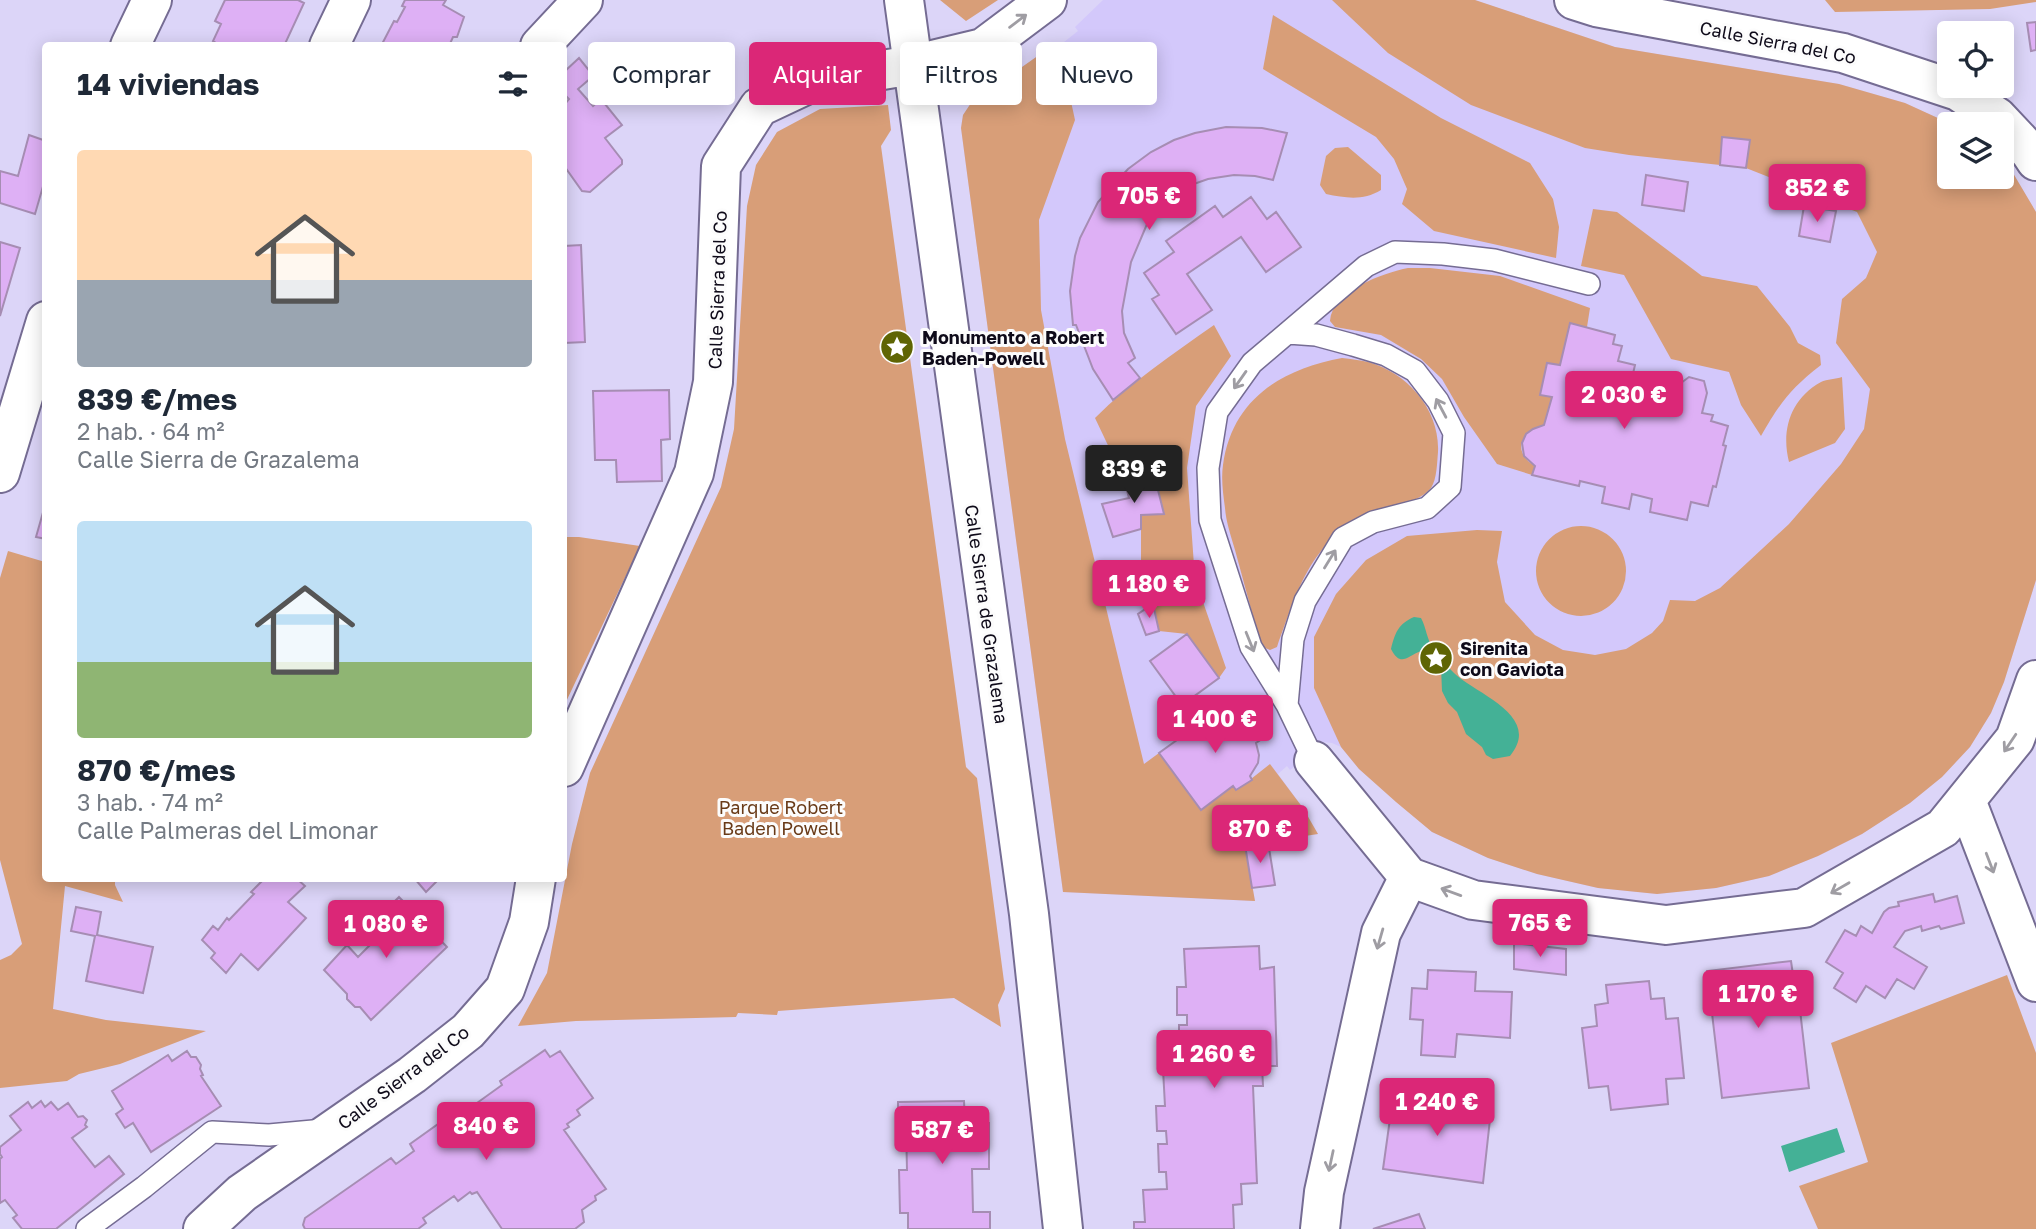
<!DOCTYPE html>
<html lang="es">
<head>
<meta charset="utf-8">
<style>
  :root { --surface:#fff; --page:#f6f6f7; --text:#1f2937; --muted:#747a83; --accent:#db2777 }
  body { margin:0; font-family:"Golos Text",sans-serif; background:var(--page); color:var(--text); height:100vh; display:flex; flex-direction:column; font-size:26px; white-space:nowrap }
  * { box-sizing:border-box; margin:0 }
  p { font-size:23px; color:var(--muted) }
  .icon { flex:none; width:38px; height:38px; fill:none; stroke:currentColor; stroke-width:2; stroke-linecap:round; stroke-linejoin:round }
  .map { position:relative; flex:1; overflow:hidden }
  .details { position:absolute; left:42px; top:42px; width:525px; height:840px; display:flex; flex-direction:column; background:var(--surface); border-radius:7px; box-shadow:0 4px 18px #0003 }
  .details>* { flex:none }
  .banner { position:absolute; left:588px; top:42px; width:665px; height:63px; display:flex; gap:14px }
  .controls { position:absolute; left:1937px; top:21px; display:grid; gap:14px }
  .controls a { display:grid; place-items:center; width:77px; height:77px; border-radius:7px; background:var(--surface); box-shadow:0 4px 18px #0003; font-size:35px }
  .price { position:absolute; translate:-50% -60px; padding:0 16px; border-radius:7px; background:var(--accent); color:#fff; font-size:23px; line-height:46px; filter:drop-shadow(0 2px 4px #0008) }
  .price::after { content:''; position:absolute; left:50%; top:42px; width:21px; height:16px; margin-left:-10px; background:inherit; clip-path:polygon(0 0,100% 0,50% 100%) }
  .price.selected { background:#222; color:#fff }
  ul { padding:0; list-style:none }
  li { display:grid; align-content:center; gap:14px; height:371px; padding:0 35px }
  li span { display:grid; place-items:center; height:217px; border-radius:7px; color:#555 }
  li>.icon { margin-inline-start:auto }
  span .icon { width:126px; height:126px; fill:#fffc; stroke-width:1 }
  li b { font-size:30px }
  h2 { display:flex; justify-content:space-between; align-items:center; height:84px; padding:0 35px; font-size:30px }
  .chip { padding:0 24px; border-radius:7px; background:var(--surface); box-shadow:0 4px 18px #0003; font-size:24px; line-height:63px }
  .chip.selected { background:var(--accent); color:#fff }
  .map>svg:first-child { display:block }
</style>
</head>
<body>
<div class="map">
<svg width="2036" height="1229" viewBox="0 0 2036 1229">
  <rect width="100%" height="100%" fill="#dcd5f8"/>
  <path fill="#d3c8fb" d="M1103 0H1475L1615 47 1839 84 1905 103 1951 124H1950V177H2002V161L2010 168 2036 212V580L2004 682 1991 713 1970 747 1942 777 1910 803 1862 834 1818 856 1769 876 1716 888 1657 894 1598 888 1537 874 1488 858 1432 832 1359 769 1341 747 1332 743 1322 742 1295 760 1298 764 1290 770 1287 766 1278 774 1303 808 1318 834 1245 845 1255 901 1063 892 961 128 963 115 971 103 1056 43 1059 46 1078 31 1075 27Z"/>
  <path fill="#d89e78" d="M940 0H998L966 21Z
    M1332 0H1475L1615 47 1839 84 1905 103 1951 124H1950V177H2002V161L2010 168 2036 212V580L2004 682 1991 713 1970 747 1942 777 1910 803 1862 834 1818 856 1769 876 1716 888 1657 894 1598 888 1537 874 1488 858 1432 832 1396 802 1359 769 1341 747 1314 688V637L1336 594 1366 560 1407 536 1477 530 1502 531 1497 562 1505 602 1535 635 1563 650 1595 655 1626 649 1652 633 1663 621 1670 600 1695 601 1720 588 1789 524 1841 464 1864 429 1870 389 1836 343 1842 299 1866 278 1877 252 1857 212 1746 168 1749 140 1722 137 1720 165 1629 155 1585 148 1471 105 1388 53Z
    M1825 0H2036V2L1990 9 1835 12Z
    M1273 15 1441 118 1530 163 1553 199 1559 227 1556 258 1434 231 1402 204 1407 189 1394 159 1376 137 1263 69Z
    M1056 43 1059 46 1075 120 1039 220 1041 310 1065 439 1144 764 1159 753 1201 810 1233 786 1237 790 1270 764 1303 808 1318 834 1245 845 1255 901 1063 892 961 128 963 115 971 103Z
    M888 105 891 130 881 146 966 767 977 778 1005 989 998 1005 1001 1027 954 998 778 1011 777 1015 738 1013 736 1017 576 1021 518 1026 547 973 572 844 590 773 721 487 734 429 747 206 756 165 777 132 820 109Z
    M1348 147 1381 175V190C1363 201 1346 198 1326 194L1320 185 1326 156 1335 148Z
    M1593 209 1617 212 1702 276 1757 286 1790 327 1798 343 1820 355 1821 365C1790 389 1780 403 1761 436L1741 405 1729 372 1671 359 1624 275 1581 266Z
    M1408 268H1430L1500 276 1590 308 1587 327 1570 324 1560 365 1547 363 1541 394 1552 397 1544 425C1521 432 1511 451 1535 466L1532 475 1497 464 1464 417 1442 379 1421 359 1381 335 1335 327 1330 321C1332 291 1383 273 1408 268Z
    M1214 325 1231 356 1196 406 1187 468 1195 579 1226 668 1219 678 1187 634 1159 631 1148 585 1141 566V515L1164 513 1154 475 1124 479 1095 418C1131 382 1173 354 1214 325Z
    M1342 358C1351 359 1360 360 1368 362 1408 373 1440 410 1438 452 1437 463 1437 479 1431 488 1419 503 1395 504 1378 511 1312 536 1299 586 1277 647L1270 650 1263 647 1259 639C1251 609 1243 579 1235 550 1231 536 1226 522 1225 508 1223 494 1221 478 1223 465 1232 399 1282 369 1342 358Z
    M1842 377 1845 429 1835 443 1789 462C1781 431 1790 399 1821 382 1827 379 1836 379 1842 377Z
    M1536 571a45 45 0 1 1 90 0a45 45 0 1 1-90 0Z
    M564 537H579L640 546 564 706Z
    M8 551 45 562 46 878 115 879V885L123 902 65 886 53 1009 106 1020 206 1031 120 1064 79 1074 67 1081 0 1088V960L11 955 22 944 0 860V578Z
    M2007 975 2036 1053V1229H1818L1799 1186 1868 1162 1831 1043Z"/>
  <path fill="#44b196" d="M1414 617 1421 618C1426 627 1427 640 1433 648 1439 657 1447 666 1454 673 1476 694 1543 716 1510 756L1493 759 1486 755 1482 747 1466 734 1457 712 1448 703 1442 691 1441 667 1428 654 1421 651C1407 656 1401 668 1391 649 1395 633 1398 624 1414 617Z
    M1837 1128 1845 1152 1789 1172 1781 1146Z"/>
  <path fill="#deb0f5" stroke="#a68db3" stroke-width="2" d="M225 0H298L304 3 284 46H221L213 41 221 24 215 21Z
    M405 0H446L443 5 464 17 457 37H453L449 46H381L394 21 397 22 405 7 402 6Z
    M2036 22V50L2031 51 2027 23Z
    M579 58 592 74V77L578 89 593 106 601 99 622 125 605 138 622 160V164L590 192 582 191 567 170 564 174V105L569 99 564 94V72Z
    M1226 127 1262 128 1287 133 1273 180 1255 176 1234 175 1208 179 1188 186 1187 190 1150 217 1131 262 1122 311 1124 333 1135 358 1128 363 1140 378 1113 400 1093 369 1076 325H1073L1070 291 1075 256 1080 238 1098 202 1128 169 1151 152 1174 140 1195 133Z
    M29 135 46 141V176L35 214 0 203V171L18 176Z
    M1722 137 1750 140 1746 168 1720 165Z
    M1646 175 1688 182 1684 211 1642 205Z
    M1251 197 1267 219 1276 212 1301 247 1266 272 1241 237 1187 274 1212 310 1176 334 1152 299 1159 295 1144 273 1174 252 1166 241 1215 206 1223 217Z
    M1804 206 1836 211 1830 242 1799 236Z
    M0 242 20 248 0 316Z
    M581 245 585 342 564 343V246Z
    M1570 323 1615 335 1613 344 1622 346 1618 361 1635 365 1628 395 1655 401 1653 408 1665 411 1666 403 1672 405 1675 393 1666 391 1669 381 1681 383 1689 377 1704 381 1707 393 1702 413 1713 415 1711 421 1728 426 1723 445 1726 446 1716 487 1713 486 1708 506 1691 502 1687 520 1650 512 1652 499 1632 494 1629 509 1602 503 1605 487 1580 481 1579 486 1532 475 1535 466 1524 456 1522 443 1526 434 1533 429 1544 425 1552 397 1540 395 1547 363 1560 365Z
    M669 390 670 439 661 440 662 481 617 482 616 460H595L593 391Z
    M1154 474 1164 514 1141 515V529L1113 537 1102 504 1129 498 1124 479Z
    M46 502V539L36 537Z
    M1141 566 1148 585 1136 590 1126 573Z
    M1153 604 1159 631 1146 635 1138 614Z
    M1187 634 1219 678 1182 705 1150 661Z
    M1234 699 1253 725 1250 728 1259 741 1256 743 1259 755 1258 763 1250 776 1252 780 1236 790 1233 786 1201 810 1159 753Z
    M1268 842 1275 885 1252 888 1245 845Z
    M258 878H296L305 886 288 902 306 918 258 970 241 954 226 973 211 958 215 953 202 940 213 926 218 930 227 918 229 920 254 894 251 892 262 881Z
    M410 878H440L426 892 415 879Z
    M1933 894 1935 902 1957 896 1964 923 1941 929 1939 926 1922 931 1921 926 1905 931 1894 947 1927 967 1914 989 1897 979 1885 998 1866 986 1856 1002 1834 988 1843 973 1826 962 1845 930 1856 936 1861 926 1872 933 1884 912 1889 908 1899 906 1898 902Z
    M399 897 447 947 371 1020 360 1007H355L347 999V994L324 970 347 945 358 957 378 937 384 932 372 919 386 907 388 908Z
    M76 907 101 912 97 935 153 947 143 993 86 981 95 936 71 931Z
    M1514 943 1566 949V975L1514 969Z
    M1259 946 1260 969 1274 967 1277 1066H1262L1263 1086H1253L1257 1183 1241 1184 1242 1204 1233 1205 1234 1229H1134V1222H1145L1143 1190 1167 1189 1166 1172H1159L1158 1144H1167L1166 1131H1157L1156 1106H1165L1163 1069H1187V1053H1179V1025H1187V1015H1177V987H1186L1184 949Z
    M1791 961 1793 975H1796L1809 1088 1722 1098 1707 971Z
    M1428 970 1476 972 1475 991 1512 992 1510 1038 1457 1034 1455 1057 1421 1055 1423 1020 1410 1019 1412 988 1427 989Z
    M1649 981 1651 999 1664 998 1666 1019 1678 1018 1684 1078 1666 1079 1668 1104 1611 1110 1608 1086 1589 1088 1582 1028 1597 1026 1595 1005 1608 1003 1606 985Z
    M545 1050 550 1057 560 1051 593 1098 577 1110 580 1115 567 1124 569 1127 564 1130 606 1189 595 1196 596 1200 582 1210 584 1222 575 1229H502L477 1192 472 1194 470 1192 458 1201 454 1196 423 1218 426 1223 418 1229H305L303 1225 305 1218 391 1158 396 1164 414 1151 410 1144 455 1112 458 1116 470 1108 502 1085 500 1081Z
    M187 1051 191 1057H196L201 1065 200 1069 203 1075 201 1076 221 1106 151 1152 133 1123 125 1128 116 1114 123 1109 112 1091 168 1055 172 1061Z
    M1394 1090 1428 1094 1426 1101 1491 1110 1483 1183 1383 1169Z
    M41 1101 45 1107 51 1102 58 1110 68 1103 78 1117 83 1116 87 1120 85 1125 87 1127 72 1138 95 1167 109 1156 124 1174 56 1229H22L13 1218 17 1215 5 1200 0 1203V1159L2 1157 0 1154V1147L21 1130 10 1116 28 1102 32 1108Z
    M964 1101 965 1123H989V1169H972L973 1212H990V1229H908V1213H900L899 1170H907L906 1125H898V1102Z
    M1419 1214 1425 1229H1373Z"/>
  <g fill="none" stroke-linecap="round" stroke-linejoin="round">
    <g stroke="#756c93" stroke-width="24">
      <path id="lane" d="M1288 333 1316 335 1353 345 1386 355 1415 371 1438 401 1454 433 1450 487 1427 508 1373 522 1343 538 1305 601 1293 639 1287 705 1251 647 1210 520 1208 468 1217 412 1252 363 1366 266 1395 252 1443 254 1494 260 1589 284
        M1287 705 1314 761
        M87 1229 144 1187 212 1132 269 1135 324 1130"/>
    </g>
    <g stroke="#756c93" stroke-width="42">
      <path id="street" d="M1574 0 1596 7 1843 53 1958 91 1997 117 2030 152 2036 161
        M130 46 152 0
        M329 46 351 0
        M540 46 583 0
        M0 473 46 321
        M1314 761 1409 877
        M1966 800 2036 982
        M1409 877 1473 900 1666 925 1804 908 1943 828 2015 739 2036 680
        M1320 1229 1324 1192 1381 933 1409 877"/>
    </g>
    <g stroke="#756c93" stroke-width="42">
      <path id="secondary" d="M904 0 1029 914 1063 1229
        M564 767 694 473 713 382 721 166 759 107 812 82 912 65 983 48 1047 0
        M203 1229 242 1193 412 1075 468 1031 505 989 529 922 536 878"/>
    </g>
    <use href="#lane" stroke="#fff" stroke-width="21"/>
    <use href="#street" stroke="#fff" stroke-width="38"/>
    <use href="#secondary" stroke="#fff" stroke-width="38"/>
  </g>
  <defs><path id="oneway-shaft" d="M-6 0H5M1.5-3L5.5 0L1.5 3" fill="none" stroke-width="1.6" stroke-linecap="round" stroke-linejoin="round" transform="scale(1.75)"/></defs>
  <g stroke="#9f9da3">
    <use href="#oneway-shaft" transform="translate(1018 21) rotate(-37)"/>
    <use href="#oneway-shaft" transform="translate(1240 380) rotate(125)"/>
    <use href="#oneway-shaft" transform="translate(1441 408) rotate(-118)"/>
    <use href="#oneway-shaft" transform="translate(1330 559) rotate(-58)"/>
    <use href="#oneway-shaft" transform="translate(1250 642) rotate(68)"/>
    <use href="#oneway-shaft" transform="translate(2010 743) rotate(124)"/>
    <use href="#oneway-shaft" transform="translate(1990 863) rotate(69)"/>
    <use href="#oneway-shaft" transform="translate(1840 888) rotate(150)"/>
    <use href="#oneway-shaft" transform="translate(1451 892) rotate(-160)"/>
    <use href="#oneway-shaft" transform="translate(1380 939) rotate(106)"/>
    <use href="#oneway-shaft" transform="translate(1331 1161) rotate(102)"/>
  </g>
  <defs>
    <g id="sight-disc" transform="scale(1.75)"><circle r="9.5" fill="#5f6504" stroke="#fcfcfc"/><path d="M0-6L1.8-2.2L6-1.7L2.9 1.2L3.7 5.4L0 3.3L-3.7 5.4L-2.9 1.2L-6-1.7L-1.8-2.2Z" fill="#fff"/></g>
  </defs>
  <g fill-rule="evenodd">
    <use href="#sight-disc" x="897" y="347"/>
    <use href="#sight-disc" x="1436" y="658"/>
  </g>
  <g text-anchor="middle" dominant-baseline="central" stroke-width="6" stroke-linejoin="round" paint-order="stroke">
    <g font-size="18" fill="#0e0a19" stroke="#fcfcfc">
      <text transform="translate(1778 42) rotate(11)">Calle Sierra del Co</text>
      <text transform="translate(717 290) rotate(-88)">Calle Sierra del Co</text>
      <text transform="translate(987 614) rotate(82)">Calle Sierra de Grazalema</text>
      <text transform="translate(403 1077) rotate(-37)">Calle Sierra del Co</text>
    </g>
    <g font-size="18" font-weight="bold" fill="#0e0a19" stroke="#fcfcfc" text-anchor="start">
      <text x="922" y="337">Monumento a Robert<tspan x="922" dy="21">Baden-Powell</tspan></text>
      <text x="1460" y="648">Sirenita<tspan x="1460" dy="21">con Gaviota</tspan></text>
    </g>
    <g font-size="18" fill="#693a17" stroke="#fcfcfc">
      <text x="781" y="807">Parque Robert<tspan x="781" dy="21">Baden Powell</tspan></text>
    </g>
  </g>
</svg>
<div class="controls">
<a><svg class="icon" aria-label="locate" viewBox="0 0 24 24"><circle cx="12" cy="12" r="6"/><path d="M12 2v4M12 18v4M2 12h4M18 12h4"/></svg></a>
<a><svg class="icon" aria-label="layers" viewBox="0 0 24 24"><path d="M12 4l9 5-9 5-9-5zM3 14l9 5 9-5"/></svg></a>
</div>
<b class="price" style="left:1817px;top:224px">852 €</b>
<b class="price" style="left:1149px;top:232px">705 €</b>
<b class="price" style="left:1624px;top:431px">2 030 €</b>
<b class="price selected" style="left:1134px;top:505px">839 €</b>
<b class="price" style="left:1149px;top:620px">1 180 €</b>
<b class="price" style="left:1215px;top:755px">1 400 €</b>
<b class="price" style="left:1260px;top:865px">870 €</b>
<b class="price" style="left:1540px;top:959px">765 €</b>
<b class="price" style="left:386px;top:960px">1 080 €</b>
<b class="price" style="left:1758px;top:1030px">1 170 €</b>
<b class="price" style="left:1214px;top:1090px">1 260 €</b>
<b class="price" style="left:1437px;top:1138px">1 240 €</b>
<b class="price" style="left:486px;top:1162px">840 €</b>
<b class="price" style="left:942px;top:1166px">587 €</b>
<div class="banner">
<a class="chip">Comprar</a>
<a class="chip selected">Alquilar</a>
<a class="chip">Filtros</a>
<a class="chip">Nuevo</a>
</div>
<section class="details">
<h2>14 viviendas<svg class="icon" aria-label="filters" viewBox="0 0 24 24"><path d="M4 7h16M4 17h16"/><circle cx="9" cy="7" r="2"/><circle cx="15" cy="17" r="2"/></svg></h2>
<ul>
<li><span style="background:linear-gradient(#ffd9b3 60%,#9aa5b1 0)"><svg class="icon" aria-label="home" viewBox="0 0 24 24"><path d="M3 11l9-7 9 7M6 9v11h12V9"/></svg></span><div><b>839 €/mes</b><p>2 hab. · 64 m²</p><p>Calle Sierra de Grazalema</p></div></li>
<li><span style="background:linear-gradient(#bfe0f5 65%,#8fb573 0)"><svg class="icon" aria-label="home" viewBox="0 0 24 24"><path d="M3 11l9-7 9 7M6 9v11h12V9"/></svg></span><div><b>870 €/mes</b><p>3 hab. · 74 m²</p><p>Calle Palmeras del Limonar</p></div></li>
</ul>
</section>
</div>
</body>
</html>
